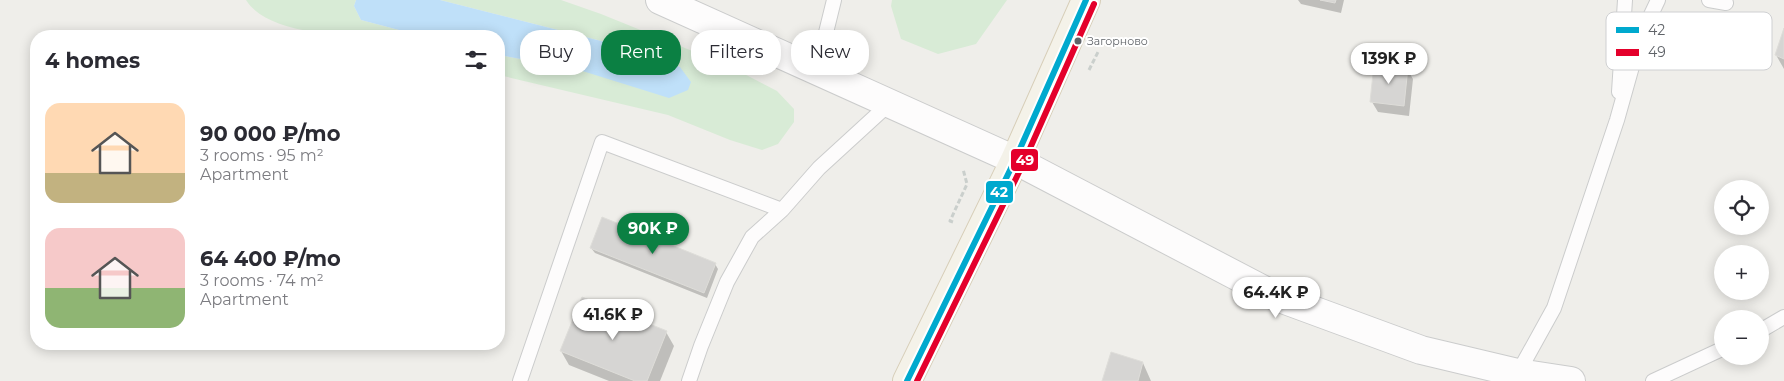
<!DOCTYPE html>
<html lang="en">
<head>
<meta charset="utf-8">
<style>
  :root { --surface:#fff; --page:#f2f2f3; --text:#2b2b33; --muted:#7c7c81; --accent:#0b8043 }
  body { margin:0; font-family:Montserrat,sans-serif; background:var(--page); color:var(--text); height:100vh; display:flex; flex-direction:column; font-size:19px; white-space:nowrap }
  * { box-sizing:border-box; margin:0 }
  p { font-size:16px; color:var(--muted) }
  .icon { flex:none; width:28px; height:28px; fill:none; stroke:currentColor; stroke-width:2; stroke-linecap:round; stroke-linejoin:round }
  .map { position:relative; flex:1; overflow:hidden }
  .drawer { position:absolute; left:30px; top:30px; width:475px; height:320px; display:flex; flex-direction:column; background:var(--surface); border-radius:20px; box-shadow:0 2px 12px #0003 }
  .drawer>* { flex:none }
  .guide { position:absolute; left:520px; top:30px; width:475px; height:45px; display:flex; gap:10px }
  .controls { position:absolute; left:1714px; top:180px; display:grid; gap:10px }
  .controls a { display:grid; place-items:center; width:55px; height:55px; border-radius:50%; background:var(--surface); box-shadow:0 2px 12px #0003; font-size:25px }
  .price { position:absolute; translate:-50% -42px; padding:0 11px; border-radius:18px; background:#fff; color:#222; font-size:16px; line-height:32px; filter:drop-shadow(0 1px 2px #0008) }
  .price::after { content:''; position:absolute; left:50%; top:30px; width:15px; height:11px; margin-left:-8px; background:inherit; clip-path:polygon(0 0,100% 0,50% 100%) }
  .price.active { background:var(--accent); color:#fff }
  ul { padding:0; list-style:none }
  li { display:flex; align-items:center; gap:15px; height:125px; padding:0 15px }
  li span { display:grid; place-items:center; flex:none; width:140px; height:100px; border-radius:15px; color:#555 }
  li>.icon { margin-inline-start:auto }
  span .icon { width:60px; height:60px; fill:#fffc; stroke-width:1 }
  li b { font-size:21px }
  h2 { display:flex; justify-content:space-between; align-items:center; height:60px; padding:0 15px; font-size:21px }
  .chip { padding:0 18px; border-radius:20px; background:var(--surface); box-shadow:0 2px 12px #0003; font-size:18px; line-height:45px }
  .chip.active { background:var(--accent); color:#fff }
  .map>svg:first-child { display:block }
</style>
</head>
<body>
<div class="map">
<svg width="1784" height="381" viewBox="0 0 1784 381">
  <rect width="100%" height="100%" fill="#efeeea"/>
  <path fill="#d8ebd6" d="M246 0H356L354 6 361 20 422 36C378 36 272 42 246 0Z
    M440 0H561L601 14 727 65 777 91 794 109V122L778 144 762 150 730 140 668 115 499 75V55L576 69 680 67 613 44Z
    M892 0H1007L976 44 938 54 901 39 891 6Z"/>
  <path fill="#bfe0f9" d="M356 0H440L613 44 680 67 691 82 688 90 669 98 576 69 499 55V36H422L361 20 354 6Z"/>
  <path fill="#0003" d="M1298 0H1344L1341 13 1301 4Z
    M1784 32V69L1776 55Z
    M1407 69 1413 79 1409 116 1378 112 1372 102Z
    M591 248 715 264 718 269 707 298 595 253Z
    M666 332 674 346 660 381H609L569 365 561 351Z
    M1143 363 1151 381H1103Z"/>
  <path fill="#d6d5d3" stroke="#deddd9" d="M1320 0H1336L1335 3Z
    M1784 28V59L1775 55Z
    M1374 64 1408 67 1404 106 1370 102Z
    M602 217 716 263 704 293 590 248Z
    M582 297 667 331 647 381H635L560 351Z
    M1111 352 1143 362 1138 381H1102Z"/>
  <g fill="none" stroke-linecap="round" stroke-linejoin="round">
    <g stroke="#cbcccc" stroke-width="16">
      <path id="service" d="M1709 0 1726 3
        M817 69 834 0
        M1619 92 1625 0
        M1760 331 1784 317
        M1518 373 1554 308 1617 120 1640 38 1658 0
        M520 381 602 142 782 210
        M689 381 701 346 727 282 752 237 782 210 819 168 890 103
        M1653 381 1722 349"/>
    </g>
    <g stroke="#cbcccc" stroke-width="30">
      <path id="minor" d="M660 0 1015 160 1277 297 1421 350 1518 373 1571 381"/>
    </g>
    <g stroke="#d7ceb8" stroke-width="30">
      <path id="primary" d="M907 381 1015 160 1086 0"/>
    </g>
    <path stroke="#cacfcc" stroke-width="3" stroke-dasharray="5 2.5" stroke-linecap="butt" d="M1089 70 1099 50
      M953 222 950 221 967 184 963 169"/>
    <use href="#service" stroke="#fdfcfc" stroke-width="14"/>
    <use href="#minor" stroke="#fdfcfc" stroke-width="28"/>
    <use href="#primary" stroke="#f4f2e9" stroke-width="28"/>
    <g stroke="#fff" stroke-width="10">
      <path id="bus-1" d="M907 381 1015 160 1086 0"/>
    </g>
    <g stroke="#fff" stroke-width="10">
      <path id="bus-2" d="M917 381 1023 164 1094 4"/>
    </g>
    <use href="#bus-1" stroke="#00a9ce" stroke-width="6"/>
    <use href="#bus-2" stroke="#e4002b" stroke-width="6"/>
  </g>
  <circle fill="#5f6368" stroke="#fff" stroke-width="2" cx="1078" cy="41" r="4.5"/>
  <g text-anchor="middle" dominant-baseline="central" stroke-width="4" stroke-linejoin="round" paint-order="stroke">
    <g font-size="11" fill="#5f6368" stroke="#fff" text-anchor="start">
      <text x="1087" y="41">Загорново</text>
    </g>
  </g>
  <rect x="1606" y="12" width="166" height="58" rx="8" fill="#fff" stroke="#cfd0d2" stroke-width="1"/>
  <rect x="1616" y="27" width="23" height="6" fill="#00a9ce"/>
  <rect x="1616" y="49" width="23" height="7" fill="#e4002b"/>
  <g font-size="14" fill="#5f6368">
    <text x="1648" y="35">42</text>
    <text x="1648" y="57">49</text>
  </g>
  <g stroke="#fff" stroke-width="2">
    <rect x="1010" y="148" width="29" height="24" rx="5" fill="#e4002b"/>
    <rect x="985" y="180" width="29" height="24" rx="5" fill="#00a9ce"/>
  </g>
  <g font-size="14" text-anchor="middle" font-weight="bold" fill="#fff">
    <text x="1025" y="165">49</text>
    <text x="999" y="197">42</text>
  </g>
</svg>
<div class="controls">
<a><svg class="icon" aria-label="locate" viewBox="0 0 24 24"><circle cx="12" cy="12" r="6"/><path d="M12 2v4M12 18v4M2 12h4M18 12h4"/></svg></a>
<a>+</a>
<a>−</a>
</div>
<b class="price" style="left:1389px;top:85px">139K ₽</b>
<b class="price active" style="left:653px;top:255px">90K ₽</b>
<b class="price" style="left:1276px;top:319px">64.4K ₽</b>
<b class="price" style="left:613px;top:341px">41.6K ₽</b>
<div class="guide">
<a class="chip">Buy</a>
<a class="chip active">Rent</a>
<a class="chip">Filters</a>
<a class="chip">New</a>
</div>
<section class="drawer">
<h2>4 homes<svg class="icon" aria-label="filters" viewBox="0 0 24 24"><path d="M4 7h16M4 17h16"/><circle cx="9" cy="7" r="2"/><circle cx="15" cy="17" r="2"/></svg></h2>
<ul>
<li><span style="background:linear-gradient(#ffd9b3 70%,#c2b280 0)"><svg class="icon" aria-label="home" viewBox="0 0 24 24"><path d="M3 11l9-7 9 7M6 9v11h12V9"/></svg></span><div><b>90 000 ₽/mo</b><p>3 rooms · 95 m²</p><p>Apartment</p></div></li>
<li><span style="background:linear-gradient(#f6c9c9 60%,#8fb573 0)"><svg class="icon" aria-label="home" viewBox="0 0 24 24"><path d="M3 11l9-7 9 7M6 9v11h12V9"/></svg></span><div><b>64 400 ₽/mo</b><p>3 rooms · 74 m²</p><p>Apartment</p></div></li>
</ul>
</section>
</div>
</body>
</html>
